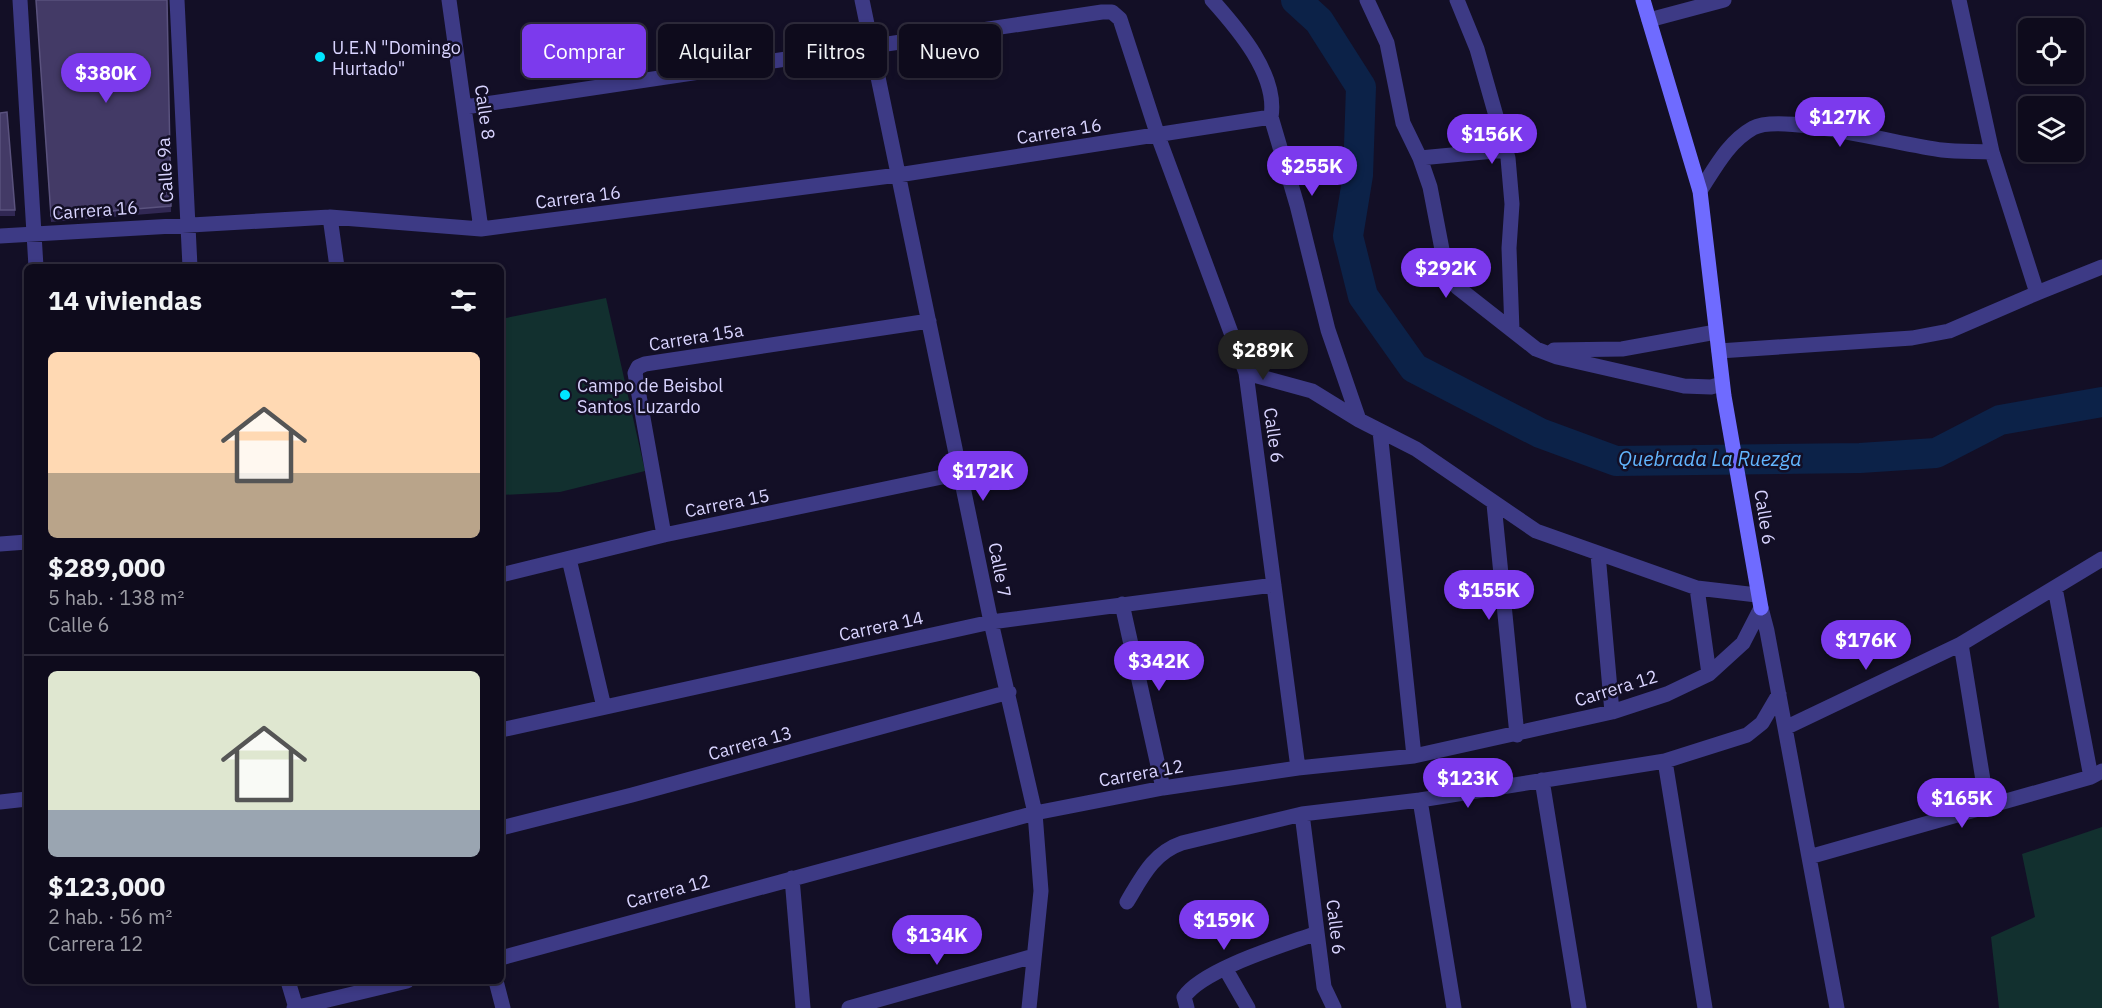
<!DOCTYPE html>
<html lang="es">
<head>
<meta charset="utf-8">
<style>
  :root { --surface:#0e0b1c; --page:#1c1929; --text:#f1f3f6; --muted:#9b9ba3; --line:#2e2b3b; --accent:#7c3aed }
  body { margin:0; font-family:"IBM Plex Sans",sans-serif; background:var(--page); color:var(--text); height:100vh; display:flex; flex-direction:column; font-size:22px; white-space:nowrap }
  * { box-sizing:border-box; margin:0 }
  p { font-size:20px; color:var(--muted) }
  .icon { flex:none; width:33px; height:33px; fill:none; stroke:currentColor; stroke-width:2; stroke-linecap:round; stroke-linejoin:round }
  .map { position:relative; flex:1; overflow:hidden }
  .details { position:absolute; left:24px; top:264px; width:480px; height:720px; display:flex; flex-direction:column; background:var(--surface); border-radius:9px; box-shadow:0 3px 9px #0003,0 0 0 2px var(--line) }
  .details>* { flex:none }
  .banner { position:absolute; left:522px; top:24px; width:570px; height:54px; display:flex; gap:12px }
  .controls { position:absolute; left:2018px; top:18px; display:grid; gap:12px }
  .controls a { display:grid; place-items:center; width:66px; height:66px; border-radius:9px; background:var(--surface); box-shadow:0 3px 9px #0003,0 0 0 2px var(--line); font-size:30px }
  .price { position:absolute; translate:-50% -51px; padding:0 14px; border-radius:21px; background:var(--accent); color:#fff; font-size:20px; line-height:39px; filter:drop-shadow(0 2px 3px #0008) }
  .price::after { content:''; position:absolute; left:50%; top:36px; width:18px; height:14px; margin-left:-9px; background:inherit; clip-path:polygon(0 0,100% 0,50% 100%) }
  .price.on { background:#222; color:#fff }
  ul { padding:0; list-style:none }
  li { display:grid; align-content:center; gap:12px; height:318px; padding:0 24px }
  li+li { border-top:2px solid var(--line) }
  li span { display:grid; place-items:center; height:186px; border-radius:9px; color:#555 }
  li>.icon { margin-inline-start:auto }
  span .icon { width:108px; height:108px; fill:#fffc; stroke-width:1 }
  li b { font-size:26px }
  h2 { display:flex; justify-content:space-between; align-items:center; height:72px; padding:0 24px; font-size:26px }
  .tag { padding:0 21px; border-radius:9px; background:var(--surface); box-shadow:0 3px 9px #0003,0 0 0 2px var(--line); font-size:21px; line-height:54px }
  .tag.on { background:var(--accent); color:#fff }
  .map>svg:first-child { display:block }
</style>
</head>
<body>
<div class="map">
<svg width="2102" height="1008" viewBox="0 0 2102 1008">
  <rect width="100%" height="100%" fill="#130f26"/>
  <path fill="#12302f" d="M606 298 645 471 560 492 501 495V319Z
    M2102 827V1008H1999L1991 937 2035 917 2022 854Z"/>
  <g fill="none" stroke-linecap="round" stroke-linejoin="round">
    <path stroke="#0c2248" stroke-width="30" d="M1296 0 1319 21 1361 87 1358 175 1348 236 1363 296 1414 368 1540 433 1616 461 1860 458 1936 453 2000 420 2102 402"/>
    <path stroke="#3d3a85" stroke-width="15" d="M20 0 36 267
      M177 0 190 267
      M449 0 481 229
      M862 0 991 622 1035 813 1041 891 1029 1008
      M1212 0C1238 29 1278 75 1271 117
      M1367 0 1387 43 1403 123 1420 158 1430 187 1445 265 1457 287 1536 349 1557 357 1684 386 1711 387 1722 384
      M1457 0 1477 49 1508 158 1512 204 1509 248 1512 330
      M1649 20 1724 0
      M465 107 1102 12H1112L1120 19 1158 136 1246 373 1298 768
      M1420 158 1505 150
      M1700 191C1715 168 1728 142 1753 128 1782 112 1904 146 1942 150 1959 152 1976 151 1992 152
      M330 217 337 267
      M0 236 330 217 481 229 898 175 1271 117 1297 205 1328 330 1359 420
      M2037 293 2102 267
      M1554 350 1622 349 1716 332
      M1719 351 1912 338 1949 331 2037 293 1992 152 1959 0
      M1246 373 1312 391 1359 420 1416 449 1536 531 1697 588 1757 595
      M1380 431 1414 756
      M1494 504 1517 735
      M664 535 635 373 638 367 645 364 929 321
      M0 544 27 542
      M1598 554 1612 712
      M569 559 604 707
      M501 575 664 535 961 473
      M1697 588 1709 674
      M2055 588 2091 777
      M1122 604 1163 788
      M1761 608 1767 631 1837 1008
      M1785 728 1961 644
      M501 730 991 622 1274 585
      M1665 761 1705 1008
      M1542 780 1579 1008
      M1420 800 1454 1008
      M0 802 27 799
      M1987 805 1961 644 2102 559
      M1302 814 1324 987 1334 1008
      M501 828 632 795 1009 692
      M1809 857 2091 777 2102 771
      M792 878 803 1008
      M1127 902C1142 877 1153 853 1182 843L1302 814 1420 800 1665 761 1747 735 1762 723 1779 694
      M501 958 1035 813 1163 788 1298 768 1414 756 1612 712 1667 694 1709 674 1743 643 1761 608
      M1225 968 1248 1008
      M288 981 296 1008
      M496 981 503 1008
      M294 1008 407 981
      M849 1008 1034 956
      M1187 1008 1184 997C1203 969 1284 945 1317 933"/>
    <path stroke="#6f6bff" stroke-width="15" d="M1643 0 1700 191 1724 396 1761 608"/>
  </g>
  <path fill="#312854" d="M36 0H167L171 212 51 222Z
    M0 113 15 210V216H0Z"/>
  <path fill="#433a66" stroke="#5a527e" stroke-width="1.5" d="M36 0H167L171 206 51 216Z
    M7 112 15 210H0V113Z"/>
  <g fill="#00e5ff" stroke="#130f26" stroke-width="2">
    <circle cx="320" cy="57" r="6"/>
    <circle cx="565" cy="395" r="6"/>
  </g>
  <g text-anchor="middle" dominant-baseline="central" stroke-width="5" stroke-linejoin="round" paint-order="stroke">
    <g font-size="18" fill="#d9d4ff" stroke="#130f26" text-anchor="start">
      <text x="332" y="47">U.E.N "Domingo<tspan x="332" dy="21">Hurtado"</tspan></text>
      <text x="577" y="385">Campo de Beisbol<tspan x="577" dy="21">Santos Luzardo</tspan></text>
    </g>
    <g font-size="18" fill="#d9d4ff" stroke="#130f26">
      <text transform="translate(485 112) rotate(82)">Calle 8</text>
      <text transform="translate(1059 131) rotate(-9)">Carrera 16</text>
      <text transform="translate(165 170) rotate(-93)">Calle 9a</text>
      <text transform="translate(578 197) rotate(-7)">Carrera 16</text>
      <text transform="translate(95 210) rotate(-4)">Carrera 16</text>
      <text transform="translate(696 337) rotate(-9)">Carrera 15a</text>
      <text transform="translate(1274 435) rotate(82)">Calle 6</text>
      <text transform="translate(727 503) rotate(-11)">Carrera 15</text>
      <text transform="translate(1765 517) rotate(81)">Calle 6</text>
      <text transform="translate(1000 570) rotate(79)">Calle 7</text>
      <text transform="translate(881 626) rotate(-12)">Carrera 14</text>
      <text transform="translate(1616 688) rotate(-17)">Carrera 12</text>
      <text transform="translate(750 743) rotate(-15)">Carrera 13</text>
      <text transform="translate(1141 773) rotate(-10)">Carrera 12</text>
      <text transform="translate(668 891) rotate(-15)">Carrera 12</text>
      <text transform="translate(1336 927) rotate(83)">Calle 6</text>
    </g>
    <g font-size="20" font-style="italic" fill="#62b6ff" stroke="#130f26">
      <text x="1710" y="458">Quebrada La Ruezga</text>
    </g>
  </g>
</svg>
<div class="controls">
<a><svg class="icon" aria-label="locate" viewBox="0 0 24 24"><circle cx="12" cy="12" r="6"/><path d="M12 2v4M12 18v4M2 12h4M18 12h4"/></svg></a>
<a><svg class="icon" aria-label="layers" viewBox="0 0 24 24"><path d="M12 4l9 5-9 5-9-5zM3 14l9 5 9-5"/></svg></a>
</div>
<b class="price" style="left:106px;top:104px">$380K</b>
<b class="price" style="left:1840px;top:148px">$127K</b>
<b class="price" style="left:1492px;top:165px">$156K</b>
<b class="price" style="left:1312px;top:197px">$255K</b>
<b class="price" style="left:1446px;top:299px">$292K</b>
<b class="price on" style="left:1263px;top:381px">$289K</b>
<b class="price" style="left:983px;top:502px">$172K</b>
<b class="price" style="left:1489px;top:621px">$155K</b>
<b class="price" style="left:1866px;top:671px">$176K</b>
<b class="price" style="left:1159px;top:692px">$342K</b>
<b class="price" style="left:1468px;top:809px">$123K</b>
<b class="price" style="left:1962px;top:829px">$165K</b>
<b class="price" style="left:1224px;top:951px">$159K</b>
<b class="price" style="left:937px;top:966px">$134K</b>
<div class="banner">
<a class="tag on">Comprar</a>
<a class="tag">Alquilar</a>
<a class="tag">Filtros</a>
<a class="tag">Nuevo</a>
</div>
<section class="details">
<h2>14 viviendas<svg class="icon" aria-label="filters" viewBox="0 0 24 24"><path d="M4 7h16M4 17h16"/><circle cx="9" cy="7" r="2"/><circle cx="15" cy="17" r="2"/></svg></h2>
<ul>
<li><span style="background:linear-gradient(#ffd9b3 65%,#b9a48a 0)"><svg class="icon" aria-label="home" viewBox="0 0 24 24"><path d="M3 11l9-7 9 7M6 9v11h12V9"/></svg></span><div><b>$289,000</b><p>5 hab. · 138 m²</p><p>Calle 6</p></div></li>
<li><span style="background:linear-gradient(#dfe7d0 75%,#9aa5b1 0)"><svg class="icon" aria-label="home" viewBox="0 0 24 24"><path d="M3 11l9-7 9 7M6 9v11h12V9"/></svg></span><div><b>$123,000</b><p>2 hab. · 56 m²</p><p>Carrera 12</p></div></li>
</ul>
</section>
</div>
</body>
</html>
